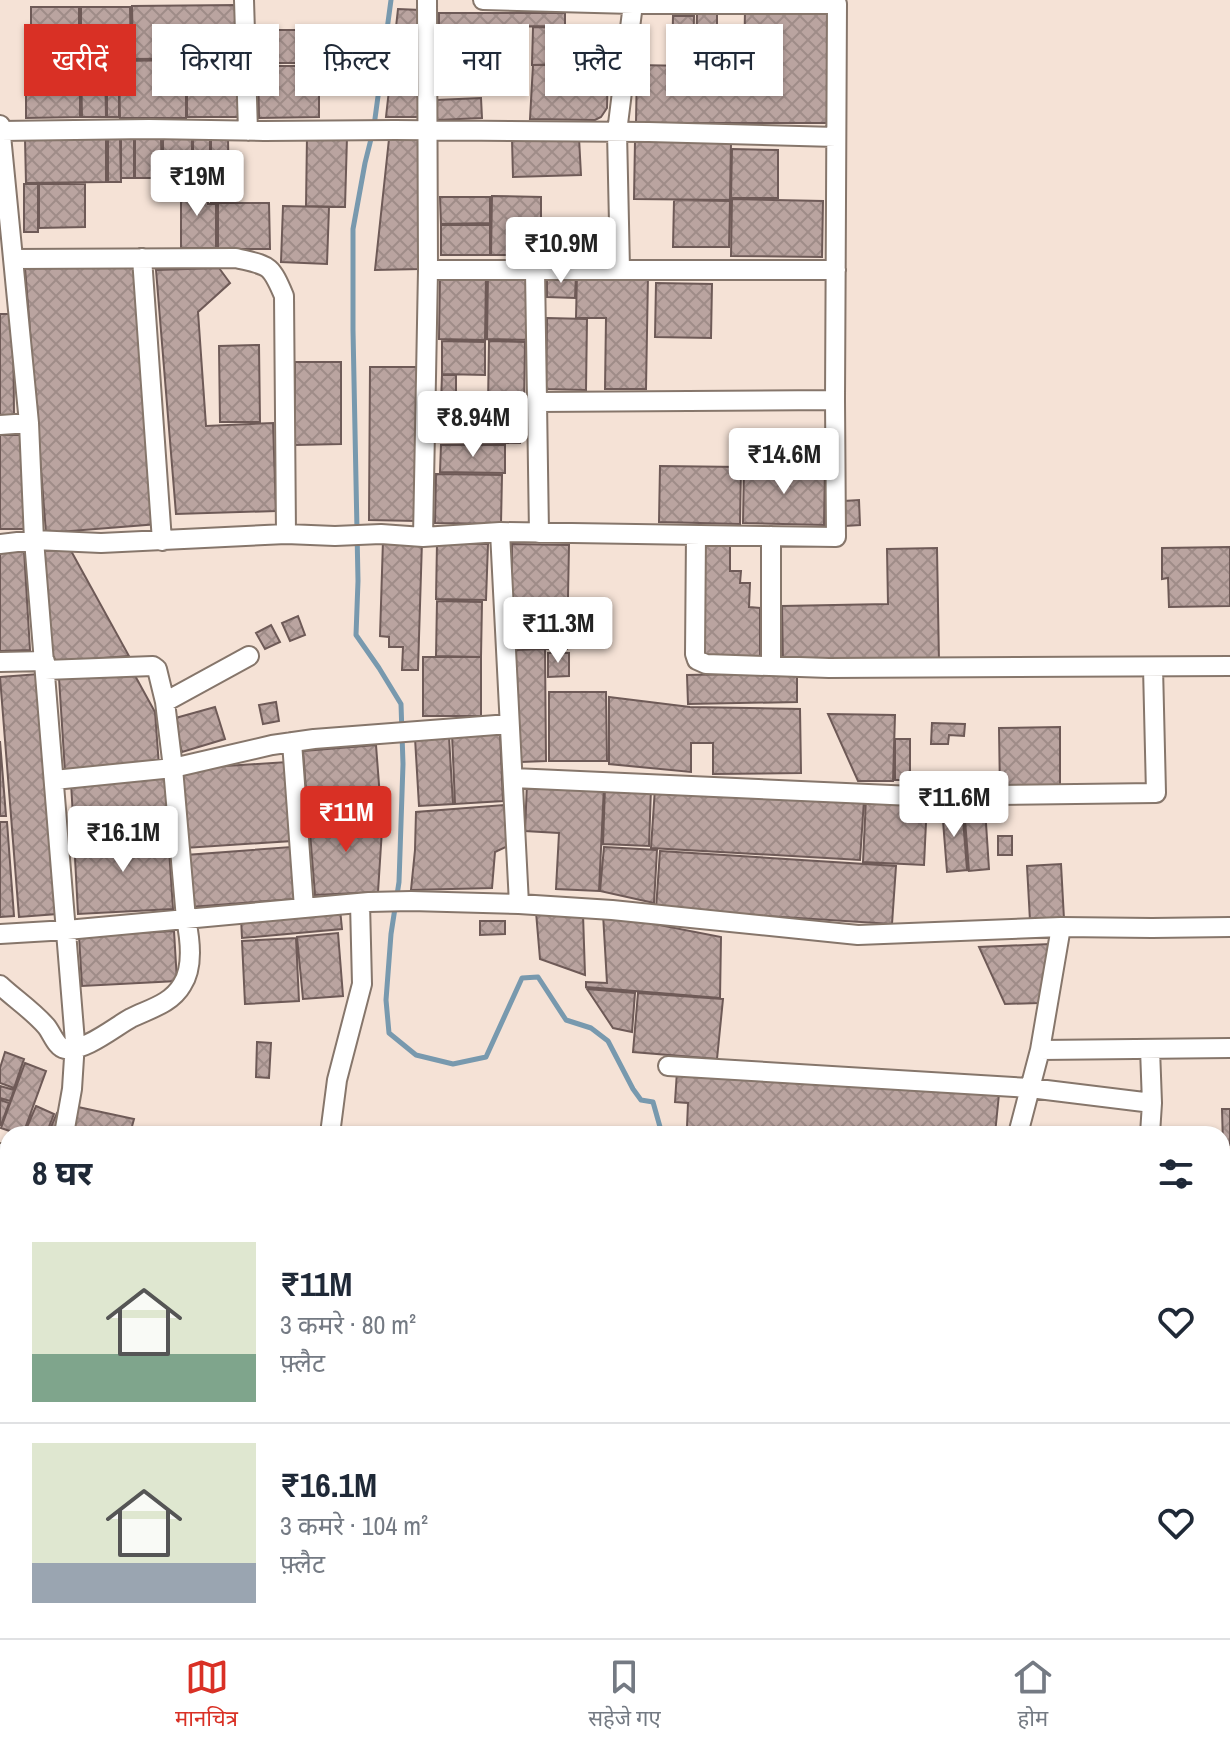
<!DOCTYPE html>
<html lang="hi">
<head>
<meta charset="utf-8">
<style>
  :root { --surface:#fff; --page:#f2f2f3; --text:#1f2937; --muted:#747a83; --line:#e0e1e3; --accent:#d93025 }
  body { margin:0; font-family:"Archivo Narrow","Noto Sans Devanagari",sans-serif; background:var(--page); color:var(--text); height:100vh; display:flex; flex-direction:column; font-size:30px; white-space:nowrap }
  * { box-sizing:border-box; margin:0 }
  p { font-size:26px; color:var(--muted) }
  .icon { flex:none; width:44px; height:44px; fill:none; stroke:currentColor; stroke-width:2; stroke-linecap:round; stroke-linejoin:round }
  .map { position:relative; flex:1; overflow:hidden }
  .side { position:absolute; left:0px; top:1126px; width:1230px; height:512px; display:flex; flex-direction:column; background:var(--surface); border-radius:24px 24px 0 0; box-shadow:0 2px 6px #0004 }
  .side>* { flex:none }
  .hud { position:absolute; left:24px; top:24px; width:800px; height:72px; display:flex; gap:16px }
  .price { position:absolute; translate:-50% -68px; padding:0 18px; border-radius:8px; background:#fff; color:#222; font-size:26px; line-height:52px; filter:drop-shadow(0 2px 4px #0008) }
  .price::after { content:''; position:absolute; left:50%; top:48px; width:24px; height:18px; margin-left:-12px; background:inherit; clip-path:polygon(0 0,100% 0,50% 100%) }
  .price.on { background:var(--accent); color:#fff }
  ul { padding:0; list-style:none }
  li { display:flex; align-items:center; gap:24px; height:200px; padding:0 32px }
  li+li { border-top:2px solid var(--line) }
  li span { display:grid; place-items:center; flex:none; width:224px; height:160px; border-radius:0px; color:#555 }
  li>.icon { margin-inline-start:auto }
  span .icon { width:96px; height:96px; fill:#fffc; stroke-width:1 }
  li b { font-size:34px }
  h2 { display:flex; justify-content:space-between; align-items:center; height:96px; padding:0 32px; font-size:34px }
  .pill { padding:0 28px; border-radius:0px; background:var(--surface); box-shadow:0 2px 6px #0004; font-size:28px; line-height:72px }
  .pill.on { background:var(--accent); color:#fff }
  .tab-bar { display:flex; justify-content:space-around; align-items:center; height:112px; border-top:2px solid var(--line); background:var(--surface); font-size:22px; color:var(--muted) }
  .tab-bar a { display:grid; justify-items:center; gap:4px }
  .tab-bar .on { color:var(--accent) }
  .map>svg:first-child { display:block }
</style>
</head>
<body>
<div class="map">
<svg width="1230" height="1638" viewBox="0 0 1230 1638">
  <defs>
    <pattern id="building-cross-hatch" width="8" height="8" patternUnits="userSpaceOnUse" patternTransform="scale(2)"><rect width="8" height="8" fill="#baa4a0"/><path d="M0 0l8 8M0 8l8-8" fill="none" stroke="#9f8c88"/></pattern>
  </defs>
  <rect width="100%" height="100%" fill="#f5e2d6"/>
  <path fill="#7899ae" d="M0 1168 8 1181V1296L0 1319Z"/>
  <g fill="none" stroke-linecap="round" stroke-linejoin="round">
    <path stroke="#7899ae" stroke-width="5" d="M374 126 391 0
      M372 135 365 163 353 229V330L358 581 356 635 379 668 401 704 403 764 399 882 391 934 386 1000 389 1033 416 1055 453 1064 486 1057 522 978 538 977 566 1020 591 1028 608 1041 633 1089 641 1100 653 1102 662 1134
      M565 1638 566 1630"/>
  </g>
  <path fill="url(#building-cross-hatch)" stroke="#6e5a57" stroke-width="2" d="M236 5V58L133 59 132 6Z
    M31 7H79V58H31Z
    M81 7H130L131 58 81 59Z
    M398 9 420 10V117H386Z
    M745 10 833 12 832 123H636L637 65 744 67Z
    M439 13H565V26L457 27V65L482 64V84H439Z
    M697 14H717V64H696Z
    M673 16H694L693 65 672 64Z
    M533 27 566 28 565 64 532 65Z
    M494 28V50L478 51 477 29Z
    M259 30H317V63H259Z
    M327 44H337V64H328Z
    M186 60V118H120L119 61Z
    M80 61V117L26 118V62Z
    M107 61H119V117H107Z
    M81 62H105L106 117H82Z
    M187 63H239V117H187Z
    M533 65H608L607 108 601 117 595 120 530 119Z
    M258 66H319V117L259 118Z
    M481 98 482 118 437 120 436 100Z
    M307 136 347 137 345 207 306 206Z
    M163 137H192V184H163Z
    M211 137H228L229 202H211Z
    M193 138H210V184H193Z
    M579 138 581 175 513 177 512 139Z
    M25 139H106V182L26 183Z
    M108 139H120L121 182H108Z
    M121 139H134V178H121Z
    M135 139H161L162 178H135Z
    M389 139 423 140 420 269 375 270Z
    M635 141 731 143 730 200 634 199Z
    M732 149 778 150V198H731Z
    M24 184H38V232H24Z
    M39 184H85V227L39 228Z
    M181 185H207L208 204H216V248H181Z
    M492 196 541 197V255H491Z
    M440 197H490V223L441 224Z
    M732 199 823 201 822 257 731 256Z
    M674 200 730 201 729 247H673Z
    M218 203H269L270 249H218Z
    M283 206 329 207 327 264 281 262Z
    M441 225H490V255H441Z
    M137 265 158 524 46 533 25 268Z
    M219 268 230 283 198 312 206 426 273 423 276 511 176 514 156 270Z
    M547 273 576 274 575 298 547 297Z
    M577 274 648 275 646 389H605L606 318H576Z
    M488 275 532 276 531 340 487 339Z
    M440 276 486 277 485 340 439 339Z
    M656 283 712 284 711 338 655 337Z
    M0 314H13L14 415H0Z
    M547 318 587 319 586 390 546 389Z
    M442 341 485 342V375L442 374Z
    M489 341 525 342 524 405 488 404Z
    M259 345 260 422H220L219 346Z
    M295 362H341V444L295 445Z
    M370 367H418L417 521 369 520Z
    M442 375H456V394L485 395V404H441Z
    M439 406 521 407 520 443 439 442Z
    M0 435H27V529H0Z
    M441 445H505V473L440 472Z
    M660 466 741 467 740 524 659 522Z
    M744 467 825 468 824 525 743 523Z
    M436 474 502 475 501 524 435 523Z
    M859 500 860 525 845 526 844 501Z
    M383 540 422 541 418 670H402L403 647H389V637L380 636Z
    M437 543 488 544 486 600 436 599Z
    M512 544 569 545 567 649 511 648Z
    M705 545 730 546V571H741L740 583H750L749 607 760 608V657L703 655Z
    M1230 547V606L1169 607 1168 578 1162 579V548Z
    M937 548 939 662 783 665 782 606 888 604 887 549Z
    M70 549 129 656 52 662 44 551Z
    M0 550H24L30 650 0 651Z
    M437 601 482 602 481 657 436 656Z
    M298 616 305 635 290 641 282 623Z
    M271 625 280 642 265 649 256 633Z
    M545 649 546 761 521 762 513 650Z
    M548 653H569V676L548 677Z
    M423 657H481V716H423Z
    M133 672 155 712 159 766 65 772 59 678Z
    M797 673V702L688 704 687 675Z
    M39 674 57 914 19 917 0 677Z
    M549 692H606L607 761H549Z
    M609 697 690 707 800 709 801 773 713 774V743H691V772L609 764Z
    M276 702 279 721 263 724 259 705Z
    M215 707 225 739 182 752 172 719Z
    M828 714 895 715 893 781H858Z
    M932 723 965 724 964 736 949 735 948 744H931Z
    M1060 727V791L1000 792 999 728Z
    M500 731 503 801 455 804 452 734Z
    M449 737 453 804 419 806 415 738Z
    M895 739H910V780H895Z
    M0 741 6 816H0Z
    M376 745 381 811 308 817 303 751Z
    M287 762 292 841 185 848 180 769Z
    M170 778 173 829 74 834 71 783Z
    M527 783 604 786 599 891 556 889 559 833 525 831Z
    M605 787 651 788 649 846 603 844Z
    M655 788 864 800 860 860 651 848Z
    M866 798 927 801 924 865 863 862Z
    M504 805 508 846 495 852 492 888 411 890 415 850 416 812Z
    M962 806 967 870 947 872 942 808Z
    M964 807 985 808 989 869 969 871Z
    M383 814 378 892 315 895 309 820Z
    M0 822H7L14 916 0 917Z
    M168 834 173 909 78 914 74 839Z
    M998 836H1012V855H998Z
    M291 847 295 899 190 907 186 855Z
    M604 847 657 850 654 903 600 891Z
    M660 851 896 866 892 924 656 909Z
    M1061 864 1064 919 1030 921 1027 866Z
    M340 909 342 929 242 938 241 918Z
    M536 912 583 914 585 975 540 959Z
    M603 914 721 937 720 998 586 987V982L607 983Z
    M480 921H505V934L480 935Z
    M174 931 177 981 82 986 79 936Z
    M338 933 343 996 303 999 297 937Z
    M296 938 299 1001 245 1004 242 941Z
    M1050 944 1039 1003 1005 1004 979 947Z
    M587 989 635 993 632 1032 613 1028Z
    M638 993 723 999 717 1059 633 1052Z
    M257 1042 271 1043 269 1078 256 1077Z
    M5 1052 24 1059 14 1088 0 1083V1068Z
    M25 1063 46 1071 23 1134H18L1 1128Z
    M677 1071 999 1094 995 1134H700V1128L687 1127 688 1103 675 1102Z
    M0 1086 14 1090 10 1101 0 1098Z
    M0 1100 9 1103 1 1125H0Z
    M36 1106 54 1114 46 1134H24Z
    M78 1107 134 1119 130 1134H72Z
    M1222 1109H1230V1145H1223Z
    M57 1113 64 1115 59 1134H48Z
    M1222 1200H1230V1270L1222 1268Z
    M0 1457 8 1459V1473L0 1471Z
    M0 1473 8 1476V1487L4 1499 0 1497Z
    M4 1528 8 1529V1551L3 1550Z
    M180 1630H202L201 1638H180Z
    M251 1630V1638H219L218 1633Z
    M260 1630H288V1632L261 1634Z
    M307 1630H326V1638H307Z
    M326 1630H348V1638H327Z
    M352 1630H375L360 1638Z
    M427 1630H446L466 1638H427L424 1636Z
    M453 1630H498L496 1638H481Z
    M286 1633 287 1638H261V1635Z"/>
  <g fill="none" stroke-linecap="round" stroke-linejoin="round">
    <g stroke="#86766b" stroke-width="22">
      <path id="minor" d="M244 0 248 131
        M483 0 633 4H837L835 400 836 537 500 532
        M0 125 29 423 34 540 75 1042 72 1089 64 1134
        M1 131 149 129 264 131 395 130 649 132 836 137
        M142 258 162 541
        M13 259 236 258C269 266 270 263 284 296L286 534
        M620 269 617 132 633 4
        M428 270H836
        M535 270 539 533
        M537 402 835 400
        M0 425 29 423
        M696 535 695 654 697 660 706 664 829 668 1230 666
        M0 544 34 540 101 543 286 534 335 536 381 534 423 537 428 270 427 0
        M0 662 45 661
        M771 666V536
        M45 670 153 666 157 669 165 702 173 768 272 745 314 739 509 724
        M165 702 249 656
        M292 742 304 908
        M513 778 913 796 1156 793 1153 667
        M519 904 612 910 858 935 1061 927 1152 928 1230 927
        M0 934 67 930 369 902 411 901 519 904 500 532 423 537
        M0 985C15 999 32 1010 46 1026 52 1033 56 1047 65 1049 83 1053 116 1026 131 1018 149 1009 171 1004 182 985 194 967 190 939 186 919L173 768 54 780
        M1040 1050 1230 1048
        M668 1066 1030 1088 1152 1103
        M330 1134 337 1080 362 984 360 903
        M1018 1134 1040 1050 1061 927
        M1150 1134 1152 1103 1150 1049
        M0 1153 8 1159
        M1222 1288 1230 1290
        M0 1360 8 1336
        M0 1415 8 1417
        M0 1514H8
        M253 1630V1638
        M350 1630 352 1638
        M212 1638V1630
        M387 1638 397 1630
        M606 1638 611 1630"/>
    </g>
    <use href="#minor" stroke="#fff" stroke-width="18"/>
  </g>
</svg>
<b class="price" style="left:197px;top:218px">₹19M</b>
<b class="price" style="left:561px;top:285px">₹10.9M</b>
<b class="price" style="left:473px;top:459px">₹8.94M</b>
<b class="price" style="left:784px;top:496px">₹14.6M</b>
<b class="price" style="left:558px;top:665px">₹11.3M</b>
<b class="price" style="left:954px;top:839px">₹11.6M</b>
<b class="price on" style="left:346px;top:854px">₹11M</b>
<b class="price" style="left:123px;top:874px">₹16.1M</b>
<div class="hud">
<a class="pill on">खरीदें</a>
<a class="pill">किराया</a>
<a class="pill">फ़िल्टर</a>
<a class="pill">नया</a>
<a class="pill">फ़्लैट</a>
<a class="pill">मकान</a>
</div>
<section class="side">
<h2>8 घर<svg class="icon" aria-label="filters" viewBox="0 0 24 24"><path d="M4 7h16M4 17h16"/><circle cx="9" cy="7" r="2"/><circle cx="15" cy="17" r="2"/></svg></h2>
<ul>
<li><span style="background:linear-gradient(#dfe7d0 70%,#7fa58c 0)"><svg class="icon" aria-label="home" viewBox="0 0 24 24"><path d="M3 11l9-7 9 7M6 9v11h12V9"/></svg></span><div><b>₹11M</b><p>3 कमरे · 80 m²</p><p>फ़्लैट</p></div><svg class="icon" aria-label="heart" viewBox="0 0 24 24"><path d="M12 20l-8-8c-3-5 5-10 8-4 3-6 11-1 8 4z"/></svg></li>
<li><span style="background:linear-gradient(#dfe7d0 75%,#9aa5b1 0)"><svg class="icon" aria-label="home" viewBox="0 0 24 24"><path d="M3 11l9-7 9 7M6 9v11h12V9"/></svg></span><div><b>₹16.1M</b><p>3 कमरे · 104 m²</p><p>फ़्लैट</p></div><svg class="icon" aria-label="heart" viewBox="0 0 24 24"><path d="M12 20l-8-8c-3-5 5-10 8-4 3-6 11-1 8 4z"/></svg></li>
</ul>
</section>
</div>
<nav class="tab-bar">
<a class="on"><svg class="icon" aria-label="map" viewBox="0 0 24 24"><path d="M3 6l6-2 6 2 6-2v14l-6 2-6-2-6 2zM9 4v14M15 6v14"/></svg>मानचित्र</a>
<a><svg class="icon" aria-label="saved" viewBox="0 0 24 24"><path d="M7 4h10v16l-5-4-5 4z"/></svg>सहेजे गए</a>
<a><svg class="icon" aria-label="home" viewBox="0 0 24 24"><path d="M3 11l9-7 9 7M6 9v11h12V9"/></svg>होम</a>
</nav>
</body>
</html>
